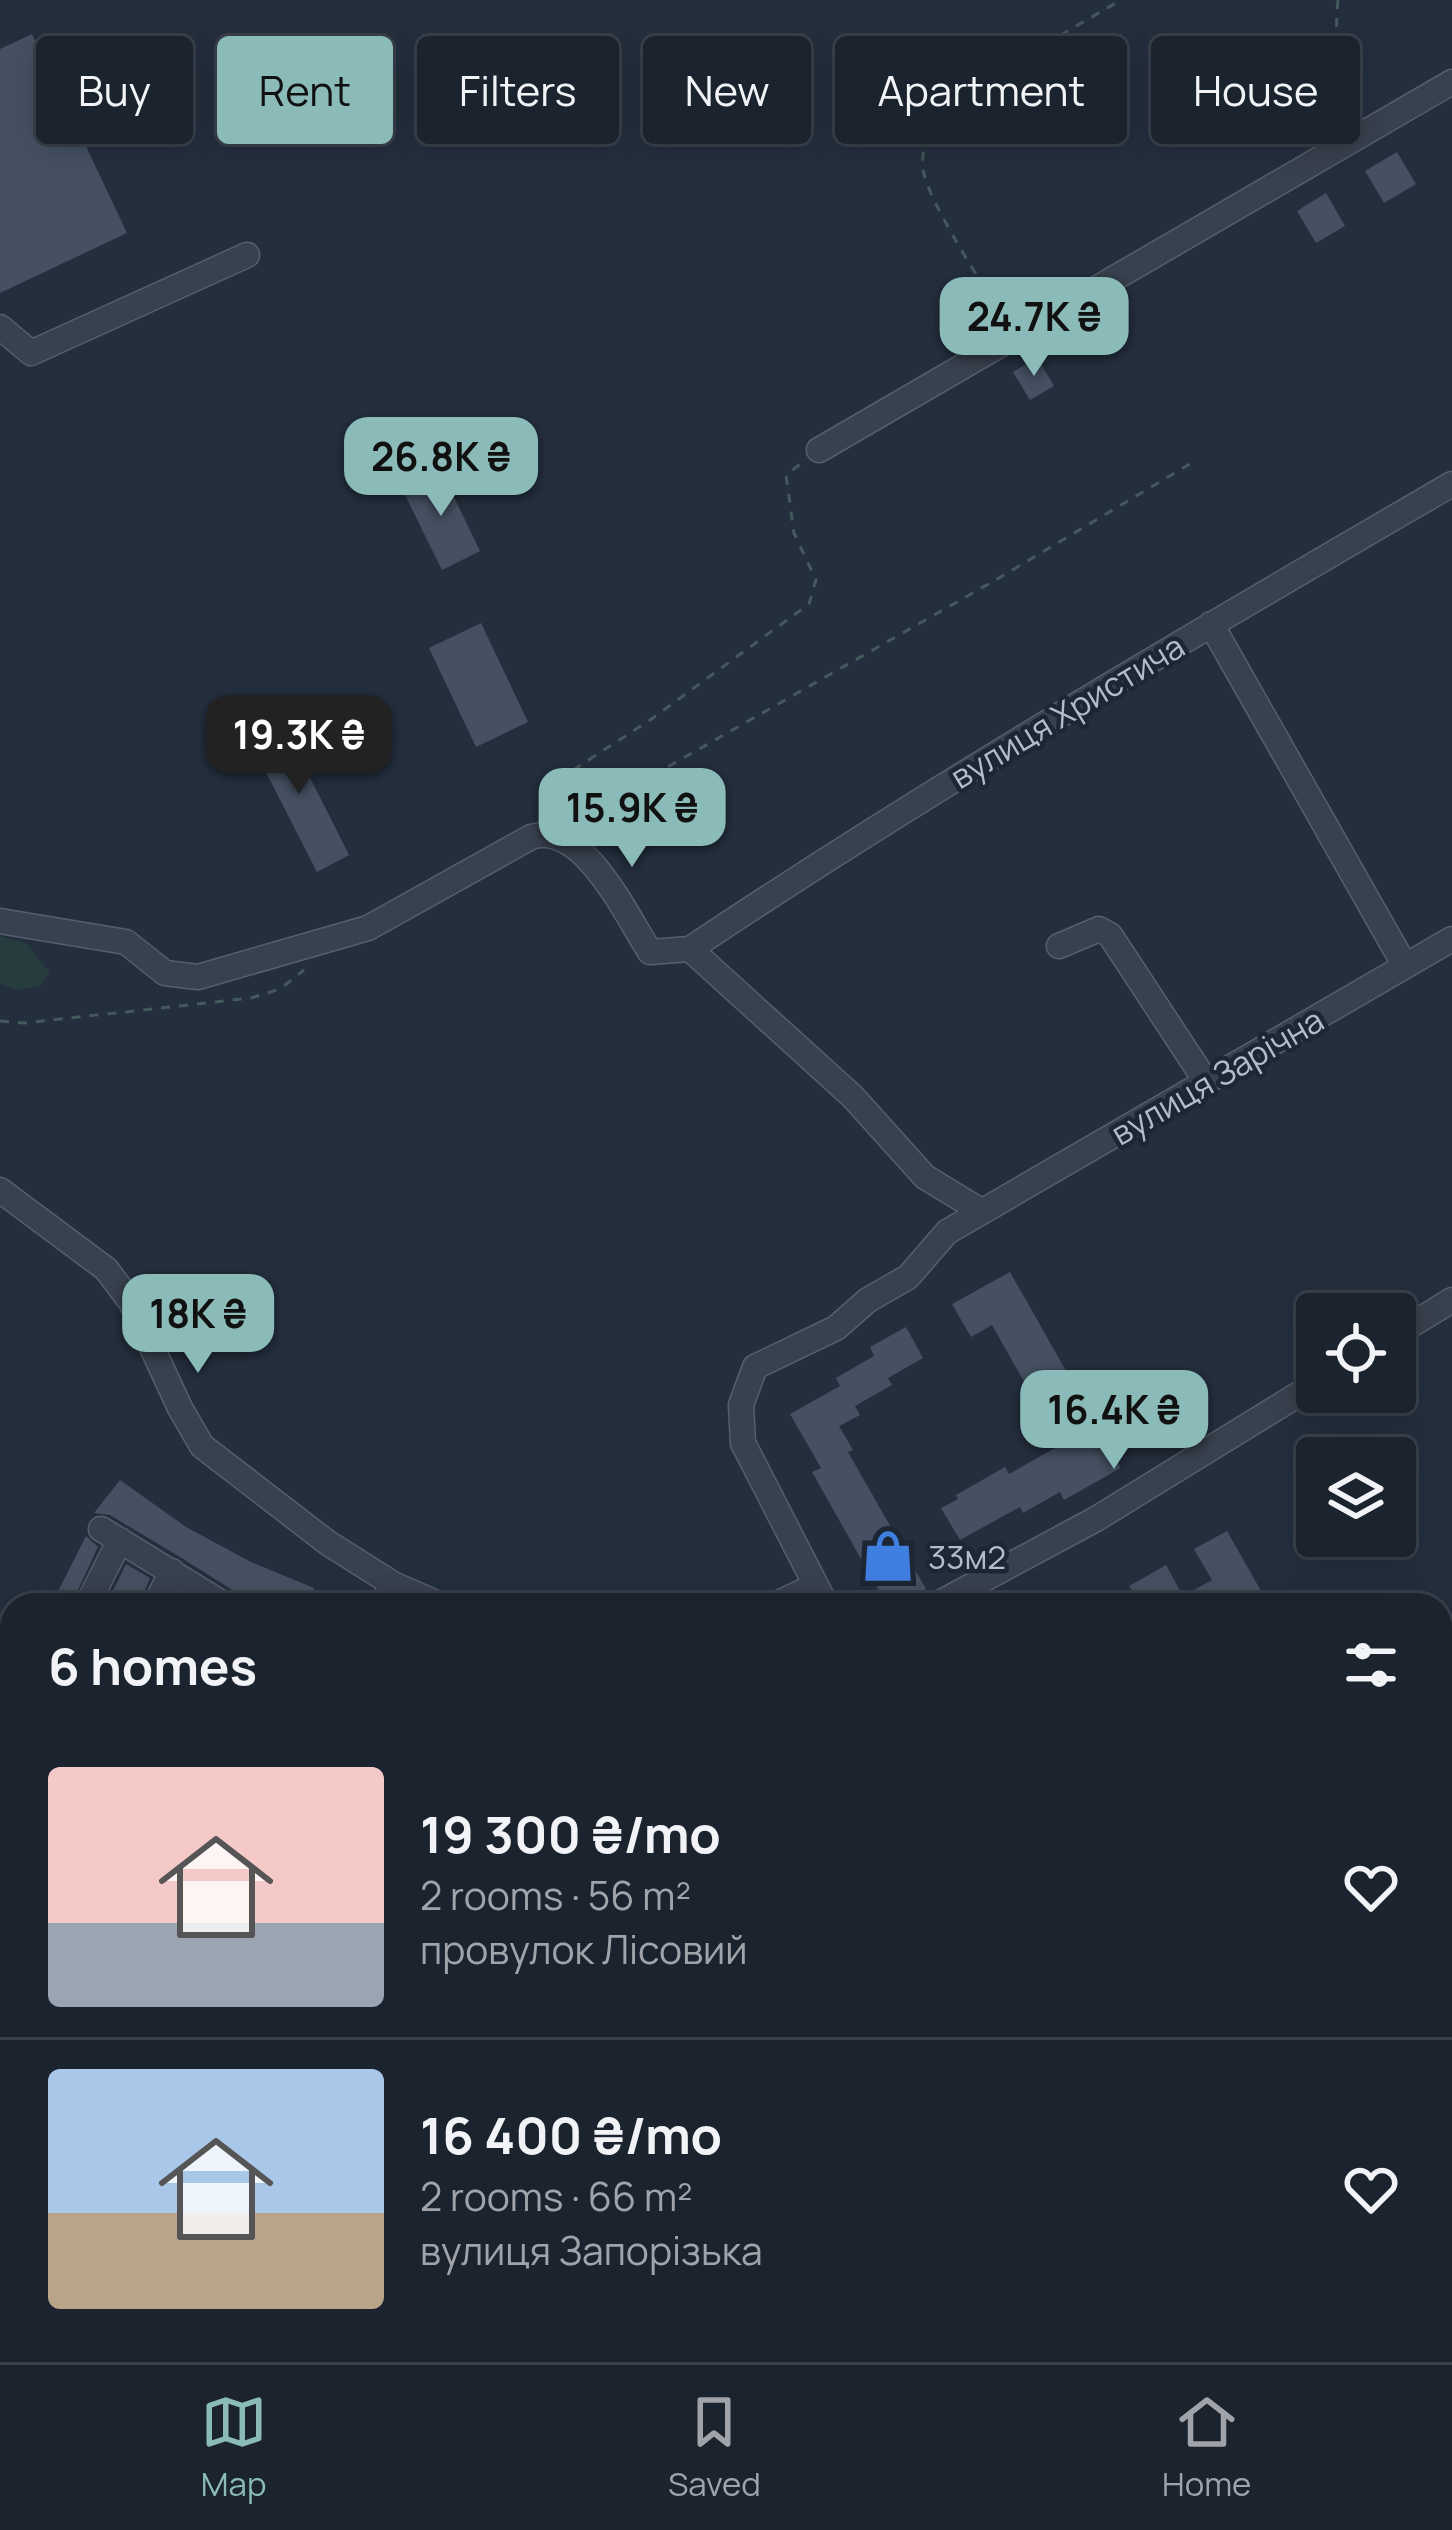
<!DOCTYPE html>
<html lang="en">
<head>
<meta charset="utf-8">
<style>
  :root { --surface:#1b232e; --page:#242b36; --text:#f1f3f6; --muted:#a0a4aa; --line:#39404a; --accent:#8bbbb9 }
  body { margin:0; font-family:Manrope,sans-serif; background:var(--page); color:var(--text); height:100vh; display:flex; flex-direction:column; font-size:45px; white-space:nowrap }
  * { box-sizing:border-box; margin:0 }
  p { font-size:39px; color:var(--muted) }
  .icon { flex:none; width:66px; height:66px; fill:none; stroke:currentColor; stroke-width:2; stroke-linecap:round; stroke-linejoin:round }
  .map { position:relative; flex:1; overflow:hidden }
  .sheet { position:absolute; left:0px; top:1593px; width:1452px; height:771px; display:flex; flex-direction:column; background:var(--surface); border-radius:36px 36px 0 0; box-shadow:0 6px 30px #0003,0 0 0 3px var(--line) }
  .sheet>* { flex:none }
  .hud { position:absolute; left:36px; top:36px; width:1380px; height:108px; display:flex; gap:24px }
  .buttons { position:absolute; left:1296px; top:1293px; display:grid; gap:24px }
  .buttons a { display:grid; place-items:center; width:120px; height:120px; border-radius:12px; background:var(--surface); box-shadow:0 6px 30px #0003,0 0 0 3px var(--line); font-size:60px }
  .price { position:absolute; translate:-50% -102px; padding:0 27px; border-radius:24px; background:var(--accent); color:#111; font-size:39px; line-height:78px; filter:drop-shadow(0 3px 6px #0008) }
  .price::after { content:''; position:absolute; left:50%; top:72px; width:36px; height:27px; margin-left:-18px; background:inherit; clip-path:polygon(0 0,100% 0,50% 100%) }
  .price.current { background:#222; color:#fff }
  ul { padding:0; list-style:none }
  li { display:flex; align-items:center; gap:36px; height:300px; padding:0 48px }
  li+li { border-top:3px solid var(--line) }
  li span { display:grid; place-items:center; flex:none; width:336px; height:240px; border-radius:12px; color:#555 }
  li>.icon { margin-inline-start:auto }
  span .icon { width:144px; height:144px; fill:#fffc; stroke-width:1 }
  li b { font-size:51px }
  h2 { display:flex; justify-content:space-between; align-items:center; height:144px; padding:0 48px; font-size:51px }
  .chip { padding:0 42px; border-radius:12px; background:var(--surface); box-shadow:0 6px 30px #0003,0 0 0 3px var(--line); font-size:42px; line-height:108px }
  .chip.current { background:var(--accent); color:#111 }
  .tab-bar { display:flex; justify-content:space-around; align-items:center; height:168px; border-top:3px solid var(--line); background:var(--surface); font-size:33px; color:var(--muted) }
  .tab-bar a { display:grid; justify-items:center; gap:6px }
  .tab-bar .current { color:var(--accent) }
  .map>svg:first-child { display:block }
</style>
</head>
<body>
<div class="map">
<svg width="1452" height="2362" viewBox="0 0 1452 2362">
  <rect width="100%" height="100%" fill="#242f3e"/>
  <path fill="#263c3f" d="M0 936 26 943 50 973 41 985 17 990 0 984Z"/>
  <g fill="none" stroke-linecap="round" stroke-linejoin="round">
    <path stroke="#394c67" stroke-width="36" d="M1410 2362 1452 2352"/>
  </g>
  <path fill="#455162" d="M32 34 53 79 61 75 73 101 66 104 127 233 0 293V49Z
    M1397 152 1416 184 1384 203 1365 171Z
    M1326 193 1345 226 1316 243 1297 211Z
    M1037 357 1054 386 1030 400 1013 372Z
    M440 468 480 551 442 570 401 487Z
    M481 623 528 722 476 747 429 648Z
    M282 722 349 855 317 872 249 739Z
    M1010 1272 1121 1468 1064 1500 1060 1492 1023 1513 1020 1507 960 1540 941 1508 958 1499 956 1495 1005 1467 1009 1474 1060 1445 992 1325 971 1337 952 1304Z
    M906 1327 923 1358 888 1378 892 1385 855 1406 860 1415 839 1426 853 1450 848 1452 926 1589 897 1605H887L812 1472 821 1468 790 1414 840 1386 836 1378 874 1356 870 1347Z
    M120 1480 186 1527 251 1562 314 1588 309 1605H241L234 1591 180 1557 110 1515 94 1513Z
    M1227 1531 1269 1605H1140L1129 1586 1166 1565 1183 1596 1212 1580 1194 1549Z
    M86 1536 98 1547 71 1605H51Z
    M126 1564 150 1578 139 1605H106Z"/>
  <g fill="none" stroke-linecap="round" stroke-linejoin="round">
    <g stroke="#565f6c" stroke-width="27">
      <path id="minor" d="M0 327 31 353 247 255
        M819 450 1452 82
        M1211 624 1405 966
        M0 921 126 942 165 973 198 977 368 928 531 837C583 820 626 915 650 952L690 949 853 1097 925 1177 981 1211
        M1059 946 1099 929 1110 935 1207 1083
        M690 949C937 784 1194 634 1452 484
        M0 1190 106 1269 131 1302 180 1408 202 1446 328 1543 393 1584 441 1605
        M1395 1335 1452 1300
        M101 1529 225 1605
        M87 1605 120 1540
        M155 1605 172 1571
        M381 1605 393 1584
        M774 1605 815 1586
        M826 1605 743 1443 741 1405 755 1367 836 1328 868 1300 908 1277 947 1232 1452 939
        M936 1605 1096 1519 1317 1383
        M0 1779 12 1755
        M1440 1800 1452 1794
        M0 1912 12 1888
        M0 1970 12 1951
        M1440 2072 1452 2069
        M193 2352 197 2362
        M252 2362 282 2352"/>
    </g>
    <path stroke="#44595c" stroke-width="3" stroke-dasharray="9 9" stroke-linecap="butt" d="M1338 0C1334 39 1338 74 1358 108
      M1005 319C986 291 926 198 923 169 921 145 929 125 940 105L1121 0
      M543 814 567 774 650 720 809 604 816 580 794 533 786 475 803 462
      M577 824 601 805 999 578 1193 462
      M0 1021 25 1023 251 998 280 989 304 970
      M1053 2352 1055 2362"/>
    <use href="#minor" stroke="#38414e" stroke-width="24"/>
  </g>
  <defs>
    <g id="shop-bare" transform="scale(4.14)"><path d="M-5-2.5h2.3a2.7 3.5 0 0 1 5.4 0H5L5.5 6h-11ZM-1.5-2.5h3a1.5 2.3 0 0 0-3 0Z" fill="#3f7fe0" stroke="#1d2633" stroke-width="2.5" paint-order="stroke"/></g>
  </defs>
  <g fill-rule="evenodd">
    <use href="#shop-bare" x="888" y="1556"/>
  </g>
  <g text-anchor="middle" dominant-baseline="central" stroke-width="9" stroke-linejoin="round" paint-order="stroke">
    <g font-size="33" fill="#b4bcc9" stroke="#1d2633">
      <text transform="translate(1067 711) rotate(-31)">вулиця Христича</text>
      <text transform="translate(1217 1076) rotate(-30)">вулиця Зарічна</text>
    </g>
    <g font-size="33" fill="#b4bcc9" stroke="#1d2633" text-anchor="start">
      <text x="928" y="1556">33м2</text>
    </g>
  </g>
</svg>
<div class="buttons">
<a><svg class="icon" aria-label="locate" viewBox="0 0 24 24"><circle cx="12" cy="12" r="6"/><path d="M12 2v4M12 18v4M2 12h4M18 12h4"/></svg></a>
<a><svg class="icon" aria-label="layers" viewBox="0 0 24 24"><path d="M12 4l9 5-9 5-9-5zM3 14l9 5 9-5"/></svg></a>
</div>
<b class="price" style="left:1034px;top:379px">24.7K ₴</b>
<b class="price" style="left:441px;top:519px">26.8K ₴</b>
<b class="price current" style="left:299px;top:797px">19.3K ₴</b>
<b class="price" style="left:632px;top:870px">15.9K ₴</b>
<b class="price" style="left:198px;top:1376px">18K ₴</b>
<b class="price" style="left:1114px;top:1472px">16.4K ₴</b>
<div class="hud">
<a class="chip">Buy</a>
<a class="chip current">Rent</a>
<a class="chip">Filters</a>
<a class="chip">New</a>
<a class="chip">Apartment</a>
<a class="chip">House</a>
</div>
<section class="sheet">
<h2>6 homes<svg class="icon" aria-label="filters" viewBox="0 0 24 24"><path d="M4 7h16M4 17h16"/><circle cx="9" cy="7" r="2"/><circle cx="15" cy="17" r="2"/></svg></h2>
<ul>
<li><span style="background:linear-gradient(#f6c9c9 65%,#9aa5b1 0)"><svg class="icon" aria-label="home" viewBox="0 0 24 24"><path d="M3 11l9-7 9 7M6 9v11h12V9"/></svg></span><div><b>19 300 ₴/mo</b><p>2 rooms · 56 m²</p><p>провулок Лісовий</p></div><svg class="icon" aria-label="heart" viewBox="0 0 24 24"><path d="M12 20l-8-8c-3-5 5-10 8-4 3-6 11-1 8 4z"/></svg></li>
<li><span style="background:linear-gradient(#a9c7e8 60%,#b9a48a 0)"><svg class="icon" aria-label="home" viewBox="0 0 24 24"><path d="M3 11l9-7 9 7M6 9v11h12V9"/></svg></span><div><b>16 400 ₴/mo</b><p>2 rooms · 66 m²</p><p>вулиця Запорізька</p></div><svg class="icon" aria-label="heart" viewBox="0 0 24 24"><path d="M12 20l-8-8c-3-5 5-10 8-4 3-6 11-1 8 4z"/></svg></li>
</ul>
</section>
</div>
<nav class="tab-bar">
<a class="current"><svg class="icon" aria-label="map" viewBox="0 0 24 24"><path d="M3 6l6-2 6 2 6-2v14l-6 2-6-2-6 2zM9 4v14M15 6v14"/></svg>Map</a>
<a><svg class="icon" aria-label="saved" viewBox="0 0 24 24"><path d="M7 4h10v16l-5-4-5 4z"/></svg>Saved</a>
<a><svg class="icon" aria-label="home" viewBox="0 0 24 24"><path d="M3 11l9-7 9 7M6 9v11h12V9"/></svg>Home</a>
</nav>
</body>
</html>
